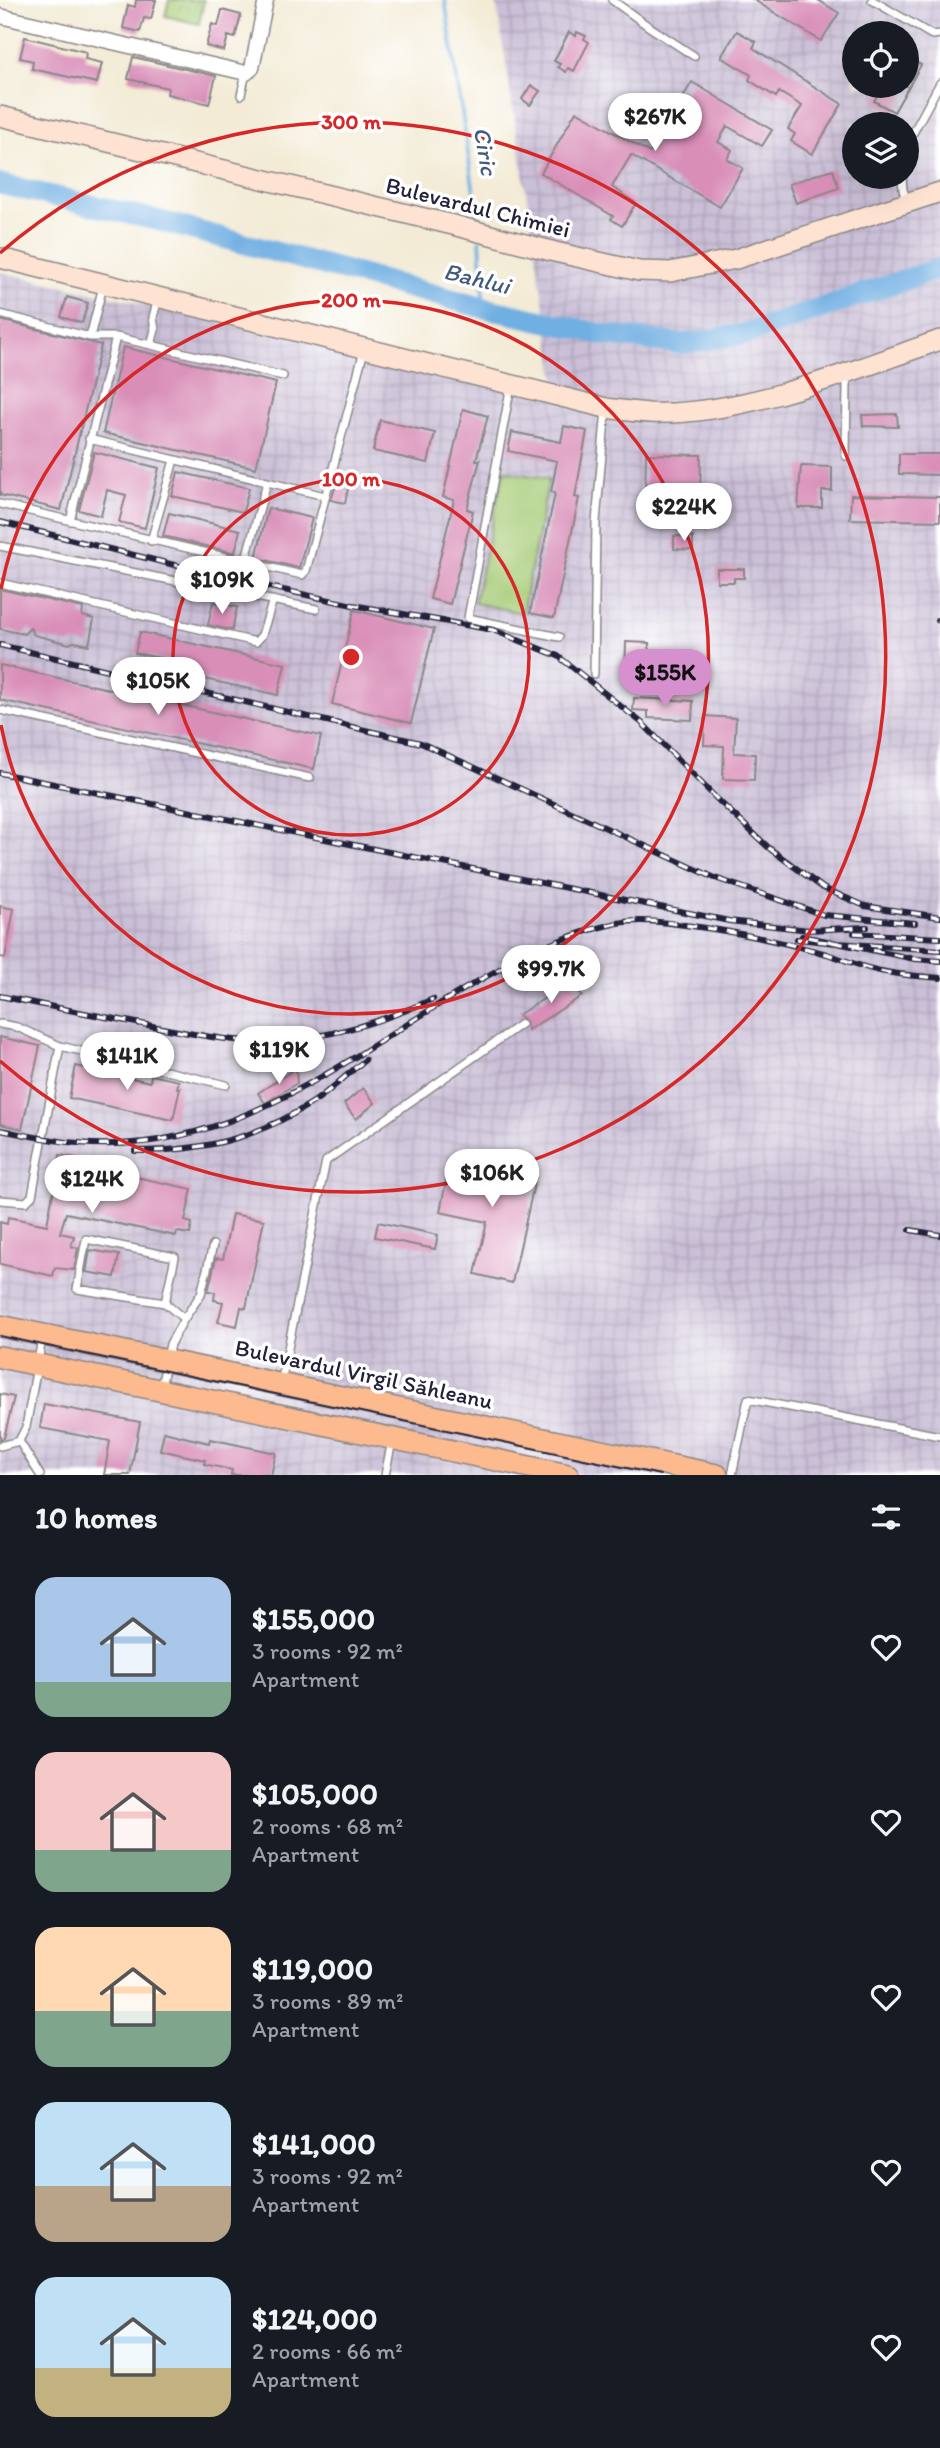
<!DOCTYPE html>
<html lang="en">
<head>
<meta charset="utf-8">
<style>
  :root { --surface:#171b24; --page:#242831; --text:#f1f3f6; --muted:#9ea1a6; --accent:#d690ce }
  body { margin:0; font-family:Itim,sans-serif; background:var(--page); color:var(--text); height:100vh; display:flex; flex-direction:column; font-size:26px; white-space:nowrap }
  * { box-sizing:border-box; margin:0 }
  p { font-size:23px; color:var(--muted) }
  .icon { flex:none; width:38px; height:38px; fill:none; stroke:currentColor; stroke-width:2; stroke-linecap:round; stroke-linejoin:round }
  .map { position:relative; height:1475px; overflow:hidden }
  .drawer { display:flex; flex-direction:column; background:var(--surface); flex:1 }
  .drawer>* { flex:none }
  .controls { position:absolute; left:842px; top:21px; display:grid; gap:14px }
  .controls a { display:grid; place-items:center; width:77px; height:77px; border-radius:50%; background:var(--surface); box-shadow:0 7px 28px #0002; font-size:35px }
  .price { position:absolute; translate:-50% -60px; padding:0 16px; border-radius:24px; background:#fff; color:#222; font-size:23px; line-height:46px; filter:drop-shadow(0 2px 4px #0008) }
  .price::after { content:''; position:absolute; left:50%; top:42px; width:21px; height:16px; margin-left:-10px; background:inherit; clip-path:polygon(0 0,100% 0,50% 100%) }
  .price.current { background:var(--accent); color:#111 }
  ul { padding:0; list-style:none }
  li { display:flex; align-items:center; gap:21px; height:175px; padding:0 35px }
  li span { display:grid; place-items:center; flex:none; width:196px; height:140px; border-radius:21px; color:#555 }
  li>.icon { margin-inline-start:auto }
  span .icon { width:84px; height:84px; fill:#fffc; stroke-width:1 }
  li b { font-size:30px }
  h2 { display:flex; justify-content:space-between; align-items:center; height:84px; padding:0 35px; font-size:30px }
  .map>svg:first-child { display:block }
</style>
</head>
<body>
<div class="map">
<svg width="940" height="1475" viewBox="0 0 940 1475">
  <defs>
    <pattern id="industrial-grid" width="8" height="8" patternUnits="userSpaceOnUse" patternTransform="scale(1.75)"><rect width="8" height="8" fill="#cabfd7"/><path d="M0 4h8M4 0v8" fill="none" stroke="#ada4b9"/></pattern>
    <pattern id="park-crowns" width="20" height="18" patternUnits="userSpaceOnUse" patternTransform="scale(1.75)"><rect width="20" height="18" fill="#a6cb75"/><path d="M2 6a3 3 0 1 1 6 0M12 15a3 3 0 1 1 6 0" fill="none" stroke="#8fae66"/></pattern>
  </defs>
  <rect width="100%" height="100%" fill="#fff"/>
  <filter id="ink" filterUnits="userSpaceOnUse"><feTurbulence type="fractalNoise" baseFrequency=".0143" numOctaves="2"/><feDisplacementMap in="SourceGraphic" scale="14" xChannelSelector="R" yChannelSelector="G"/><feConvolveMatrix kernelMatrix="1 2 1 2 8 2 1 2 1" color-interpolation-filters="sRGB"/></filter>
  <filter id="wash" filterUnits="userSpaceOnUse"><feTurbulence type="fractalNoise" baseFrequency=".00686" numOctaves="4" result="noise"/><feDisplacementMap in="SourceGraphic" scale="28" xChannelSelector="R" yChannelSelector="G"/><feGaussianBlur stdDeviation="1.57" result="paint"/><feColorMatrix in="noise" values="0 0 0 0 0 0 0 0 0 0 0 0 0 0 0 0 0 1.4 0 .05"/><feComposite in="paint" operator="in"/></filter>
  <g filter="url(#wash)">
    <rect width="100%" height="100%" fill="#f3ebd5"/>
    <path fill="url(#industrial-grid)" fill-rule="evenodd" d="M496 0H940V1475H0V272L454 373 556 382ZM854 33H906V86H854ZM854 124H906V177H854Z"/>
    <path fill="url(#park-crowns)" stroke="#647658" stroke-width="2" d="M169 0H204L199 24 165 16Z"/>
    <path fill="#a6cb75" stroke="#647658" stroke-width="2" d="M504 471 549 479 522 613 474 603Z"/>
    <g fill="none" stroke-linecap="round" stroke-linejoin="round">
      <path stroke="#6fafe2" stroke-width="3.5" d="M445 0 479 226
        M480 240 484 308"/>
      <path stroke="#6fafe2" stroke-width="21" d="M0 184 160 221 484 308 605 335 683 344 745 334 940 268"/>
    </g>
    <g id="blocks">
      <path fill="#d98eb8" d="M136 0H156L151 19 144 18 140 32 123 28 128 5 135 7Z
        M754 0H818L839 13 821 41Z
        M222 10 241 15 235 38 228 36 224 51 206 46 212 24 218 26Z
        M737 31 756 42 753 48 842 104 812 154 791 141 795 134 788 129 802 106 779 92 776 97 749 80 751 75 721 57Z
        M569 32 576 36 577 32 586 36 584 39 589 42 574 71 568 68 566 72 558 67 560 64 554 61Z
        M25 37 86 52 85 59 102 63 97 83 32 69 33 61 20 58Z
        M133 57 216 76 209 104 167 94 168 88 128 79Z
        M906 57 921 65 894 112 874 101 882 86H906Z
        M692 82 772 130 762 146 727 126 718 142 732 150 727 159 743 168 720 207 631 155 612 187 636 203 622 226 611 219 613 216 541 173 576 111 650 153 666 126 657 120 667 103 676 109Z
        M531 85 540 91 530 105 522 99Z
        M829 170H833L839 188 796 203 789 184Z
        M67 297 88 303 82 323 61 317Z
        M0 320 101 345 61 510 0 495Z
        M123 347 276 383 256 468 103 433Z
        M463 409 488 416 476 460H480L467 509 473 511 450 604 430 599 454 500 443 497Z
        M897 414 898 427 863 426 862 415Z
        M380 420 435 433 428 463 373 451Z
        M564 426 587 431 575 497 579 498 554 618 530 613 555 493 551 492 557 461 508 451 512 432 561 442Z
        M94 452 159 468 145 528 119 522 126 495 107 490 101 516 79 510Z
        M646 454 701 455 700 500 645 499Z
        M899 454H940V475L899 474Z
        M801 466 832 467V491H822V508H798Z
        M178 472 249 488 243 512 172 496Z
        M340 473 351 475 345 503 331 500Z
        M851 495 940 497V521L850 519Z
        M268 508 312 518 299 568 256 558Z
        M169 513 240 530 235 553 163 536Z
        M674 536 693 537V550L674 549Z
        M717 569H744V578H734V582H717Z
        M0 589 83 608 82 616 94 619 89 645 74 642 69 644 34 635 30 628 24 634 0 629Z
        M213 602 237 607 232 630 208 625Z
        M354 610 434 629 411 723 332 704Z
        M140 632 285 664 278 695 181 674 184 663 135 653Z
        M626 642 649 643 648 676 625 675Z
        M0 665 321 736 314 769 0 700Z
        M634 698 693 701 692 720 648 718V711L633 710Z
        M705 716 736 718 734 753 755 754 754 780 723 779 724 746 704 745Z
        M0 906 14 909 5 958 0 957Z
        M572 981 582 996 528 1030 526 1021 518 1015Z
        M0 1037 40 1046 22 1129 0 1124Z
        M293 1051 295 1062 268 1067 265 1055Z
        M76 1066 150 1082 151 1075 179 1081 177 1088H180L173 1120 69 1098Z
        M296 1068 297 1083 265 1103 258 1093Z
        M363 1088 375 1103 356 1119 344 1104Z
        M60 1155 76 1158 75 1164 192 1189 185 1221 192 1223 190 1234 177 1232 176 1236 66 1213 60 1233 74 1236 71 1246 78 1248 74 1270 55 1268 53 1276 0 1264V1222L7 1224 8 1217 47 1225Z
        M451 1156 479 1162V1159L537 1171 512 1283 475 1274 487 1222 440 1212Z
        M232 1214 264 1220 246 1308 241 1307 237 1326 218 1322 223 1302 214 1300 215 1292 208 1291 216 1258 223 1259Z
        M378 1222 438 1235 435 1249 375 1237Z
        M90 1250 119 1255 115 1277 86 1272Z
        M0 1394 14 1397 4 1438 0 1440Z
        M44 1404 140 1422 130 1475H104L110 1441 40 1428Z
        M164 1432 209 1443 210 1439 276 1453 271 1475H231L232 1470 204 1464 205 1460 160 1450Z"/>
    </g>
  </g>
  <g filter="url(#ink)">
    <use href="#blocks" fill-opacity="0" stroke="#8a8688" stroke-width="2"/>
    <g fill="none" stroke-linecap="round" stroke-linejoin="round">
      <g stroke="#8a8688" stroke-width="10">
        <path id="lane" d="M612 0 648 26 694 56
          M872 0 932 35 940 34
          M241 95 246 73
          M906 146 940 83
          M902 177 903 190 907 201
          M0 314 90 337H116L151 345 283 376
          M90 337 103 286
          M151 345 155 330 153 317 158 299
          M844 374 847 384 846 456
          M511 385 468 618 559 637
          M89 439 325 496
          M0 504 302 575 306 571 364 350
          M70 521 116 337
          M151 541 174 460
          M0 546 316 609
          M245 562 267 482
          M0 583 256 642 262 635 273 600
          M594 674 596 522 606 409
          M0 710 310 778
          M0 1024 17 1027 60 1046 226 1085
          M0 1200 26 1202 32 1196 60 1046
          M165 1303 175 1257 86 1239 77 1289 165 1303 184 1319
          M281 1383 326 1161 521 1024
          M161 1387 170 1344 184 1319 201 1294 213 1245
          M19 1441 40 1475
          M0 1446 19 1441 26 1427 42 1339
          M385 1475 392 1441
          M732 1475 748 1399 940 1436"/>
      </g>
      <g stroke="#8a8688" stroke-width="17">
        <path id="street" d="M0 16 246 73 252 68 266 0"/>
      </g>
      <g stroke="#8a8688" stroke-width="22">
        <path id="secondary" d="M0 116 453 225 555 252 639 271 670 272 736 259 940 192
          M0 258 606 408C620 410 634 412 649 413 740 417 854 370 940 340"/>
      </g>
      <g stroke="#8a8688" stroke-width="24">
        <path id="primary" d="M0 1326 717 1475
          M0 1357 568 1475"/>
      </g>
      <use href="#lane" stroke="#fff" stroke-width="7"/>
      <use href="#street" stroke="#fff" stroke-width="14"/>
      <use href="#secondary" stroke="#fee3d2" stroke-width="19"/>
      <use href="#primary" stroke="#fcba8e" stroke-width="21"/>
      <path stroke="#22223b" stroke-width="2" d="M0 1336 660 1475"/>
      <g stroke="#22223b" stroke-width="6">
        <path id="rail" d="M0 522 223 577 353 605 493 630 558 656 642 723 718 800 769 848 823 888 865 906 940 917
          M937 620 940 621
          M0 645 421 743 715 878 824 915 915 923
          M0 773 729 921 809 930 867 927
          M854 933 940 938
          M797 939 837 943 802 936
          M940 950 837 943 915 959 940 961
          M0 996C47 1006 94 1015 142 1024 188 1033 238 1045 285 1040 337 1036 386 1020 433 999
          M0 1130C26 1135 52 1141 78 1143 217 1156 330 1072 441 1003 497 969 554 936 618 923 642 918 669 923 692 926 738 932 782 942 827 954 842 959 857 965 872 969 894 975 917 976 940 978
          M135 1151C204 1151 256 1139 315 1101 332 1089 349 1073 365 1060
          M910 1230 940 1235"/>
      </g>
      <use href="#rail" stroke="#fff" stroke-width="3.5" stroke-dasharray="10" stroke-linecap="butt"/>
    </g>
  </g>
  <g fill="none" stroke="#d62828" stroke-width="3.5">
    <circle cx="351" cy="657" r="178"/>
    <path d="M1 589A357 357 0 1 1 1 725"/>
    <path d="M0 253A535 535 0 1 1 0 1061"/>
  </g>
  <g text-anchor="middle" dominant-baseline="central" stroke-width="7" stroke-linejoin="round" paint-order="stroke">
    <g font-size="23" fill="#22223b" stroke="#fff">
      <text transform="translate(478 207) rotate(14)">Bulevardul Chimiei</text>
      <text transform="translate(364 1374) rotate(12)">Bulevardul Virgil Săhleanu</text>
    </g>
    <g font-size="24" font-style="italic" fill="#415a7e" stroke="#fff">
      <text transform="translate(486 151) rotate(81)">Ciric</text>
      <text transform="translate(477 278) rotate(14)">Bahlui</text>
    </g>
  </g>
  <circle cx="351" cy="657" r="10" fill="#d62828" stroke="#fff" stroke-width="3.5"/>
  <g font-size="21" text-anchor="middle" font-weight="bold" fill="#d62828" stroke="#fff" stroke-width="7" stroke-linejoin="round" paint-order="stroke">
    <text x="351" y="129">300 m</text>
    <text x="351" y="307">200 m</text>
    <text x="351" y="486">100 m</text>
  </g>
</svg>
<div class="controls">
<a><svg class="icon" aria-label="locate" viewBox="0 0 24 24"><circle cx="12" cy="12" r="6"/><path d="M12 2v4M12 18v4M2 12h4M18 12h4"/></svg></a>
<a><svg class="icon" aria-label="layers" viewBox="0 0 24 24"><path d="M12 4l9 5-9 5-9-5zM3 14l9 5 9-5"/></svg></a>
</div>
<b class="price" style="left:655px;top:153px">$267K</b>
<b class="price" style="left:684px;top:543px">$224K</b>
<b class="price" style="left:222px;top:616px">$109K</b>
<b class="price current" style="left:665px;top:709px">$155K</b>
<b class="price" style="left:158px;top:717px">$105K</b>
<b class="price" style="left:551px;top:1005px">$99.7K</b>
<b class="price" style="left:279px;top:1086px">$119K</b>
<b class="price" style="left:127px;top:1092px">$141K</b>
<b class="price" style="left:492px;top:1209px">$106K</b>
<b class="price" style="left:92px;top:1215px">$124K</b>
</div>
<section class="drawer">
<h2>10 homes<svg class="icon" aria-label="filters" viewBox="0 0 24 24"><path d="M4 7h16M4 17h16"/><circle cx="9" cy="7" r="2"/><circle cx="15" cy="17" r="2"/></svg></h2>
<ul>
<li><span style="background:linear-gradient(#a9c7e8 75%,#7fa58c 0)"><svg class="icon" aria-label="home" viewBox="0 0 24 24"><path d="M3 11l9-7 9 7M6 9v11h12V9"/></svg></span><div><b>$155,000</b><p>3 rooms · 92 m²</p><p>Apartment</p></div><svg class="icon" aria-label="heart" viewBox="0 0 24 24"><path d="M12 20l-8-8c-3-5 5-10 8-4 3-6 11-1 8 4z"/></svg></li>
<li><span style="background:linear-gradient(#f6c9c9 70%,#7fa58c 0)"><svg class="icon" aria-label="home" viewBox="0 0 24 24"><path d="M3 11l9-7 9 7M6 9v11h12V9"/></svg></span><div><b>$105,000</b><p>2 rooms · 68 m²</p><p>Apartment</p></div><svg class="icon" aria-label="heart" viewBox="0 0 24 24"><path d="M12 20l-8-8c-3-5 5-10 8-4 3-6 11-1 8 4z"/></svg></li>
<li><span style="background:linear-gradient(#ffd9b3 60%,#7fa58c 0)"><svg class="icon" aria-label="home" viewBox="0 0 24 24"><path d="M3 11l9-7 9 7M6 9v11h12V9"/></svg></span><div><b>$119,000</b><p>3 rooms · 89 m²</p><p>Apartment</p></div><svg class="icon" aria-label="heart" viewBox="0 0 24 24"><path d="M12 20l-8-8c-3-5 5-10 8-4 3-6 11-1 8 4z"/></svg></li>
<li><span style="background:linear-gradient(#bfe0f5 60%,#b9a48a 0)"><svg class="icon" aria-label="home" viewBox="0 0 24 24"><path d="M3 11l9-7 9 7M6 9v11h12V9"/></svg></span><div><b>$141,000</b><p>3 rooms · 92 m²</p><p>Apartment</p></div><svg class="icon" aria-label="heart" viewBox="0 0 24 24"><path d="M12 20l-8-8c-3-5 5-10 8-4 3-6 11-1 8 4z"/></svg></li>
<li><span style="background:linear-gradient(#bfe0f5 65%,#c2b280 0)"><svg class="icon" aria-label="home" viewBox="0 0 24 24"><path d="M3 11l9-7 9 7M6 9v11h12V9"/></svg></span><div><b>$124,000</b><p>2 rooms · 66 m²</p><p>Apartment</p></div><svg class="icon" aria-label="heart" viewBox="0 0 24 24"><path d="M12 20l-8-8c-3-5 5-10 8-4 3-6 11-1 8 4z"/></svg></li>
</ul>
</section>
</body>
</html>
